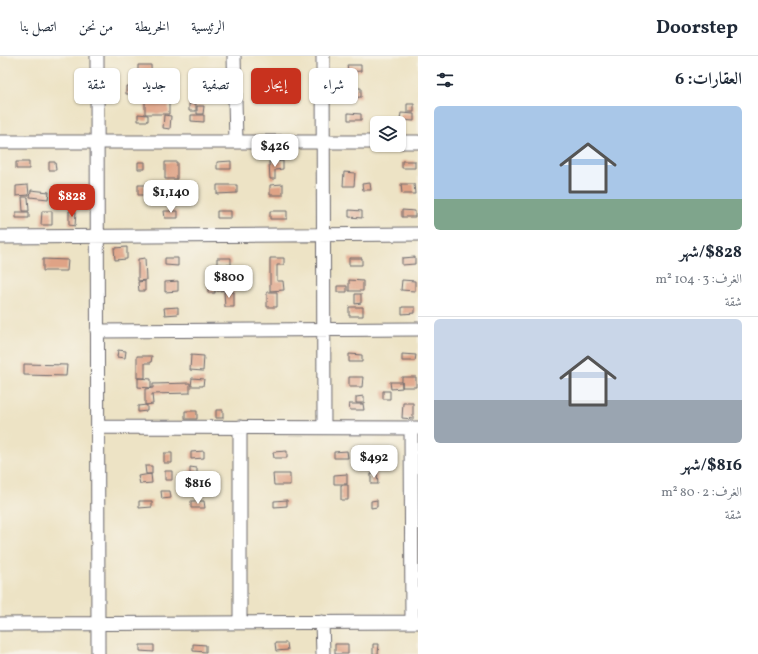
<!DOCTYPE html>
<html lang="ar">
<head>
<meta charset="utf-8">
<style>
  :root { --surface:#fff; --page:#f6f6f7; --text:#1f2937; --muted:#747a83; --line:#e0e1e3; --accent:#c8321e }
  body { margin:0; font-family:Vollkorn,Amiri,serif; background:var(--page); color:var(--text); direction:rtl; height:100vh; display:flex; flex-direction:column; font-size:15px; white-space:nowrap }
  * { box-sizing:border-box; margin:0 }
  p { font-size:13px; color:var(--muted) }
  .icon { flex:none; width:22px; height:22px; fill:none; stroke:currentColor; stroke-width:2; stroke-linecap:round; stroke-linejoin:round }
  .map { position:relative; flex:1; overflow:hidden; direction:ltr }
  .side { display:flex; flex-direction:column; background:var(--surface); width:340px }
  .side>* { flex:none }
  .hud { position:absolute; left:12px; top:12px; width:346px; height:36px; direction:rtl; display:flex; gap:8px }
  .buttons { position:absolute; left:370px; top:60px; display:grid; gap:8px }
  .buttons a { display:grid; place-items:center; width:36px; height:36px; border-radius:6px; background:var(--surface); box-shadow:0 1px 3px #0004; font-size:20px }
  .price { position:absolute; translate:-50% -34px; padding:0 9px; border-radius:8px; background:#fff; color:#222; font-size:13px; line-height:26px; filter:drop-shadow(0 1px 2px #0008) }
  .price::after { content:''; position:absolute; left:50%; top:24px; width:12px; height:9px; margin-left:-6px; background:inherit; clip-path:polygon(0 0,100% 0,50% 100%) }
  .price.selected { background:var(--accent); color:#fff }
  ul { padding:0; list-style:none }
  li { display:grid; align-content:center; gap:8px; height:212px; padding:0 16px }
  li+li { border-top:1px solid var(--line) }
  li span { display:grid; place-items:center; height:124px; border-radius:6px; color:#555 }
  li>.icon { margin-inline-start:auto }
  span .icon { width:72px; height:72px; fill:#fffc; stroke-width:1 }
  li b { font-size:17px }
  h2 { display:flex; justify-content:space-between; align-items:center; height:48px; padding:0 16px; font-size:17px }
  .pill { padding:0 14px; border-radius:6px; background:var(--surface); box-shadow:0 1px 3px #0004; font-size:14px; line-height:36px }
  .pill.selected { background:var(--accent); color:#fff }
  header { display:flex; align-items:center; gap:24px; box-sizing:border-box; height:56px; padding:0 20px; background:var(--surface); border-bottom:1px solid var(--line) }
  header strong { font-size:19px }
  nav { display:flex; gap:22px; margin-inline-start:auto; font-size:14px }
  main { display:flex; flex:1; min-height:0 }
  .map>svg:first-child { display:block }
</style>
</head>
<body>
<header>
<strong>Doorstep</strong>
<nav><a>الرئيسية</a><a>الخريطة</a><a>من نحن</a><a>اتصل بنا</a></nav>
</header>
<main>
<section class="side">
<h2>العقارات: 6<svg class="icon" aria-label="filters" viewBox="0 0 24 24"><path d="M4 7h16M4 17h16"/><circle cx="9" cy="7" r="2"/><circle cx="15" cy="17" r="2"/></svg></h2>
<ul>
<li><span style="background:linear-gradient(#a9c7e8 75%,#7fa58c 0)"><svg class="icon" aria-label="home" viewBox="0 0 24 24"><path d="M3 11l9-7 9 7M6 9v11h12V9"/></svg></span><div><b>$828/شهر</b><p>الغرف: 3 · 104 m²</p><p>شقة</p></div></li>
<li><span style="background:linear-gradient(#c9d6e8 65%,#9aa5b1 0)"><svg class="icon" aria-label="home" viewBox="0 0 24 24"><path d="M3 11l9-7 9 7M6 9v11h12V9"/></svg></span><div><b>$816/شهر</b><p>الغرف: 2 · 80 m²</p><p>شقة</p></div></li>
</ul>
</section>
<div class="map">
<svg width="418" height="598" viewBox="0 0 418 598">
  <rect width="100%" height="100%" fill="#f7f3e8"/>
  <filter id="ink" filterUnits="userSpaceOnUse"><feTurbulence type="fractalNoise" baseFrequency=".025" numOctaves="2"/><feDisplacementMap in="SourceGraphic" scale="8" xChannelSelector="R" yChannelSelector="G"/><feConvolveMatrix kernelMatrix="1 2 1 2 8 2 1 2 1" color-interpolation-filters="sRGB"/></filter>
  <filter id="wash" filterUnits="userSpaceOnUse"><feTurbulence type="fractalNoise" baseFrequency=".012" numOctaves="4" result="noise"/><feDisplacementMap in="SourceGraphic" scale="16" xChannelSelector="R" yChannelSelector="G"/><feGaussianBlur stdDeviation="0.9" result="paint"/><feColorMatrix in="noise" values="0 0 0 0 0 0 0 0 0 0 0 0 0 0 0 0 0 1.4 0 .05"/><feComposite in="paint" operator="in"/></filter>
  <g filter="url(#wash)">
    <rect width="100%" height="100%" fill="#ede3c5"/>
    <g id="blocks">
      <path fill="#dfa386" d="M138 9H151L152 43H169V58H145V42H138V32H145V16H138Z
        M347 9H361V15L348 16Z
        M126 30H137V38H126Z
        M204 32V42H191V33Z
        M348 32H361V41L349 42Z
        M189 48H196V55H189Z
        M407 48H414V56H407Z
        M197 50H204L203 58H197Z
        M348 57 361 58V64H348Z
        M401 57 414 58V65L400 64Z
        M138 58 148 59V65H138Z
        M164 59 171 60 170 73 163 72Z
        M191 59H204V66L191 65Z
        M231 105V113H217V106Z
        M283 105V113L275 114V123H270L269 106Z
        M402 105H415V112H402Z
        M16 106H29V113H16Z
        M49 106H55L56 114H49Z
        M138 106H145V113H138Z
        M165 106H177V123H165Z
        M344 116 355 117 354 130H343Z
        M370 127 371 134H363L362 128Z
        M283 128V139H270V129Z
        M401 128H414L415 138H402Z
        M28 129 29 139 16 140V130Z
        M138 129H145L144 139H138Z
        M164 129H178V139H164Z
        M217 129H237V137L217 138Z
        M31 134 49 136 48 143 30 141Z
        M22 141H28L29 155H23Z
        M349 154 362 155V162L349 161Z
        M402 154 415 155V161H402Z
        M42 155H52V169H41Z
        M69 155 76 156 75 170 69 169Z
        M164 155H178V162H165Z
        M217 155H231V162H217Z
        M270 155H287V163H270Z
        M16 156H29V162H16Z
        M127 191V203L115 204 114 192Z
        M415 201V208L402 209V202Z
        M145 202 146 224 138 225V203Z
        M165 202H178V210L165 209Z
        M217 202H231V209L217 208Z
        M270 202H284V209H277V225H283L284 234 270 235Z
        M349 202H362V209H349Z
        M43 203 68 204 67 215H43Z
        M349 224 363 225V235H349Z
        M402 224 415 225V235L401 234Z
        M145 225V235H139L138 226Z
        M178 225V235L165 236V226Z
        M231 225V234L217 235V226Z
        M208 228H215V237H208Z
        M337 230H347V236H337Z
        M224 236H234V251H225Z
        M267 236H277V251H267Z
        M355 238H361V247L355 248Z
        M178 251V258L165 259 164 252Z
        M349 251H363V260H349Z
        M402 251H415V257L402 258Z
        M118 294 126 295 125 302 117 301Z
        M349 298 362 299V306H349Z
        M402 298 416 299 415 305H402Z
        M191 299 204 300 203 315 190 314Z
        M137 300H152L151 307H145V322H137Z
        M24 308 67 309 66 320 24 319Z
        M349 321H363L362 331H349Z
        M402 321H416V331H402Z
        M138 322 151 323V332L138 331Z
        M192 322 204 323 203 330H191Z
        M390 326H402V332L391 333Z
        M190 327V337L152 338 153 348 145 349V333L153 332V328Z
        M383 335H390V343H383Z
        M364 340V347H356V341Z
        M403 347H413V363L402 362Z
        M349 348H363L364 354H350Z
        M147 349V355L138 356V350Z
        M216 354H223V362H216Z
        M185 355H197V363H185Z
        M204 395V402L191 403V396Z
        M287 395V402H274L273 396Z
        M347 395 348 402H334V396Z
        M164 397H172V407H164Z
        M145 410H152V418H146Z
        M190 411 197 412V418H190Z
        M165 415H172V424H165Z
        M151 418 152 427 140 428 138 420Z
        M273 418H290V429H274Z
        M347 418V428H334V419Z
        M371 418H377L378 428H371Z
        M191 419H205L204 429 191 428Z
        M341 429H348V444H341Z
        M161 435H170L171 442 162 443Z
        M287 444V450L274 451V445Z
        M377 444V451L371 452V445Z
        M139 445H152V451L139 452Z
        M191 445H204L205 452H191Z
        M275 587H287L288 594 276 595Z
        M193 588 206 589V596L193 595Z
        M335 588H348V598H335Z
        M373 588H379L378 598H373Z
        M140 589H154V596L140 595Z"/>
    </g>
  </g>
  <g filter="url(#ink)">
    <use href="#blocks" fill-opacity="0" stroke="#69666b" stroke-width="1"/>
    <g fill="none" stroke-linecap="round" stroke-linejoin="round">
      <g stroke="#69666b" stroke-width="15">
        <path id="minor" d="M97 0 98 598
          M234 0 236 86
          M323 0 324 371
          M0 86H377
          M399 86H418
          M0 181 418 178
          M97 275 418 273
          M98 371 418 372
          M240 371V567
          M411 372 412 566
          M322 566 323 598
          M0 568 418 566"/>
      </g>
      <use href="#minor" stroke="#fff" stroke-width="13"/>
    </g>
  </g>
</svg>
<div class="buttons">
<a><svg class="icon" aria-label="layers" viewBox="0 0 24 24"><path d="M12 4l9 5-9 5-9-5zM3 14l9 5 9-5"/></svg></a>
</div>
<b class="price" style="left:275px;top:112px">$426</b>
<b class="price" style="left:171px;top:158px">$1,140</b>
<b class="price selected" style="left:72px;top:162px">$828</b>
<b class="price" style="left:229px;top:243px">$800</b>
<b class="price" style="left:374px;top:423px">$492</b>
<b class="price" style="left:198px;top:449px">$816</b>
<div class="hud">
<a class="pill">شراء</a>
<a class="pill selected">إيجار</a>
<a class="pill">تصفية</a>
<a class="pill">جديد</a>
<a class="pill">شقة</a>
</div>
</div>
</main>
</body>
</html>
